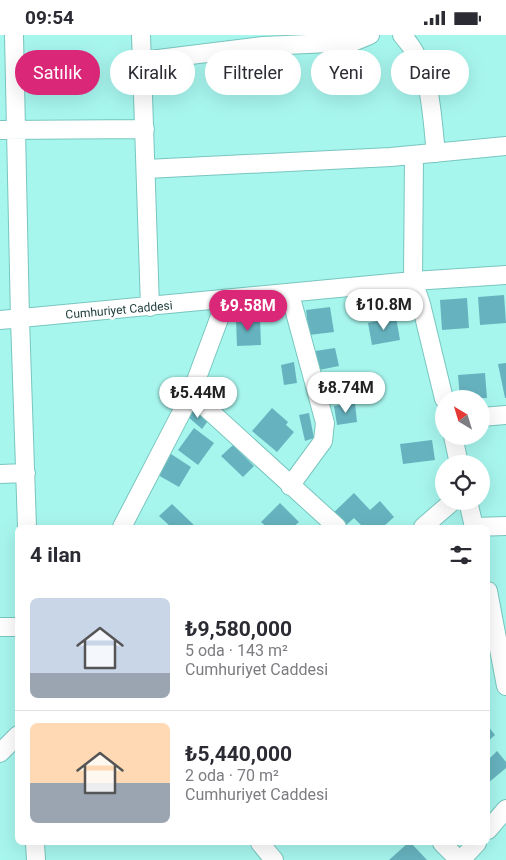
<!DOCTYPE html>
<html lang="tr">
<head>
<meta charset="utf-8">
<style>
  :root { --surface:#fff; --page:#f2f2f3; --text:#2b2b33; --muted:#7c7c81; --line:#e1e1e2; --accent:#db2777 }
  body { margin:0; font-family:Roboto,sans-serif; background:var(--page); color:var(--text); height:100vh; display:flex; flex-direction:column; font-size:19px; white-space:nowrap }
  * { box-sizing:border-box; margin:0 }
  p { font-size:16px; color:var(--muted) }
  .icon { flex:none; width:28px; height:28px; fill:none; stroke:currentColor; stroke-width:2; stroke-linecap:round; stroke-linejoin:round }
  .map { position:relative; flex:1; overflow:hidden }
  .drawer { position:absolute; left:15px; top:490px; width:475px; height:320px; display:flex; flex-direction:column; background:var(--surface); border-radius:8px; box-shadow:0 5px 20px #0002 }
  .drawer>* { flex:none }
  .banner { position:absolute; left:15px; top:15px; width:476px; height:45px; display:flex; gap:10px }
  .needle { width:32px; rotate:322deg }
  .buttons { position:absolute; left:435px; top:355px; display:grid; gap:10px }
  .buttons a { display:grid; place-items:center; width:55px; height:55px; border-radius:50%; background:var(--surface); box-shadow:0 5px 20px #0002; font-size:25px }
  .price { position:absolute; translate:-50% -42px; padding:0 11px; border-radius:18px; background:#fff; color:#222; font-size:16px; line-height:32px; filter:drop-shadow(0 1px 2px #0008) }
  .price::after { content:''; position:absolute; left:50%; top:30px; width:15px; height:11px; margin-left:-8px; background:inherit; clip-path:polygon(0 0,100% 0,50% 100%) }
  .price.active { background:var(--accent); color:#fff }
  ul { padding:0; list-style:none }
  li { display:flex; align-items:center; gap:15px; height:125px; padding:0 15px }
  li+li { border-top:1px solid var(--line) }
  li span { display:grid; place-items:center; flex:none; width:140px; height:100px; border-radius:8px; color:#555 }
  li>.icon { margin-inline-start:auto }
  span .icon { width:60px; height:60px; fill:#fffc; stroke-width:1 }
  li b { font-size:21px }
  h2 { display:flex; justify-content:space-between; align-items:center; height:60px; padding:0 15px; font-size:21px }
  .tag { padding:0 18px; border-radius:22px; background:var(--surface); box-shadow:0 5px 20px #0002; font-size:18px; line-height:45px }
  .tag.active { background:var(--accent); color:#fff }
  .status { display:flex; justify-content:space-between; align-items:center; height:35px; padding:0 25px; background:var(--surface); direction:ltr }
  .status svg { height:14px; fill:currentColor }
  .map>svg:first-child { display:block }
</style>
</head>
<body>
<div class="status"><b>09:54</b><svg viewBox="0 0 49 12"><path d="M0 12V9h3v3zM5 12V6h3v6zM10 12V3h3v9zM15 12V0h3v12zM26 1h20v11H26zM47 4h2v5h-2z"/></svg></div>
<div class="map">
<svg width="506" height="825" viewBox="0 0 506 825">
  <rect width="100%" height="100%" fill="#a7f6ee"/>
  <path fill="#66b3bf" d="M504 260 506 288 480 290 478 262Z
    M467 263 469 293 442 295 440 265Z
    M330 272 334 297 309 300 306 275Z
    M396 282 400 305 372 310 368 288Z
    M260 283 261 310 237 311 236 284Z
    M335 313 339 331 319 335 315 316Z
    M294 327 297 348 284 350 281 330Z
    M506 328V363H505L498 329Z
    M485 338 487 363 460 364 458 340Z
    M355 368 357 387 337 390 334 371Z
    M272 373 288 387 286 390 294 397 277 417 252 396Z
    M193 374 208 386 202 394 187 381Z
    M309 378 314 403 305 406 299 380Z
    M194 393 214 408 198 430 178 415Z
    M432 405 435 425 403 429 400 409Z
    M233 410 254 431 243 442 221 421Z
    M171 419 191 432 179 452 158 440Z
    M354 458 370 475 380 466 394 482 383 492H363L354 483 344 492 331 480Z
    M280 468 299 487 293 492H267L261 487Z
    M172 469 196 492H171L159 481Z
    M488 691 495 700 488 706Z
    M497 716 506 727V733L488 748V725Z
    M408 808H411L427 825H389Z"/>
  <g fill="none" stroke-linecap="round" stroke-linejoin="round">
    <g stroke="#78c6bf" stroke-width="20">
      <path id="minor" d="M14 0 20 284 27 492
        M141 0 150 272
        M402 0C432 32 431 76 436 118
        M142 26 263 11 353 7 370 0
        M0 95 145 94
        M414 120 413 246 421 269 444 364
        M146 134 391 122 506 111
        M0 285 413 246 506 240
        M191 359 337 492
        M481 382 506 380
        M453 401 459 429
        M0 439 26 438
        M290 451 323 406 325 388 290 259
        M468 466 474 492
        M122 492 191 359 226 265
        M423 492 453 466
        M474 492 506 491
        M488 556 506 651
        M0 592H18
        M0 718 18 700
        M488 795 506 774
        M35 808 36 825
        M260 808 274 825
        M442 808 459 825
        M461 825 477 808"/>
    </g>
    <use href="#minor" stroke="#fff" stroke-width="18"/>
  </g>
  <g text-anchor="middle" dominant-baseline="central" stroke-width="5" stroke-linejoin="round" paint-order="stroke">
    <g font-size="12" fill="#1b3c39" stroke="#fff">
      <text transform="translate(119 275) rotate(-5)">Cumhuriyet Caddesi</text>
    </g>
  </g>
</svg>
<div class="buttons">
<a><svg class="needle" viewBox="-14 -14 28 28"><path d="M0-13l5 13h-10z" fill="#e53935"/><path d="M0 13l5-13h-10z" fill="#7c7c81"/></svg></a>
<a><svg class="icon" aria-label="locate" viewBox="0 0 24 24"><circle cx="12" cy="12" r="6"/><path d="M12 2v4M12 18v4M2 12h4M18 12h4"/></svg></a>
</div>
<b class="price" style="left:384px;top:296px">₺10.8M</b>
<b class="price active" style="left:248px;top:297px">₺9.58M</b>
<b class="price" style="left:346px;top:379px">₺8.74M</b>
<b class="price" style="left:198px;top:384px">₺5.44M</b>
<div class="banner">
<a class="tag active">Satılık</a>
<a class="tag">Kiralık</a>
<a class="tag">Filtreler</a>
<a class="tag">Yeni</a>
<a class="tag">Daire</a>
</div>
<section class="drawer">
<h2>4 ilan<svg class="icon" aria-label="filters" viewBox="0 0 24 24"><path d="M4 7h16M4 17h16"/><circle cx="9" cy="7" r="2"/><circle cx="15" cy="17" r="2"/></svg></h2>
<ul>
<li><span style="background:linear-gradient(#c9d6e8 75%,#9aa5b1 0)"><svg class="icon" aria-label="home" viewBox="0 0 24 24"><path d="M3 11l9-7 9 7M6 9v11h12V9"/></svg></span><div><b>₺9,580,000</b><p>5 oda · 143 m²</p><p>Cumhuriyet Caddesi</p></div></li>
<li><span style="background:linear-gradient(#ffd9b3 60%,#9aa5b1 0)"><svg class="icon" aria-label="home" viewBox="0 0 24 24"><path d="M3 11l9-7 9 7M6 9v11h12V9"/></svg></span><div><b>₺5,440,000</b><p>2 oda · 70 m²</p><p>Cumhuriyet Caddesi</p></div></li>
</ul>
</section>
</div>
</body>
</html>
